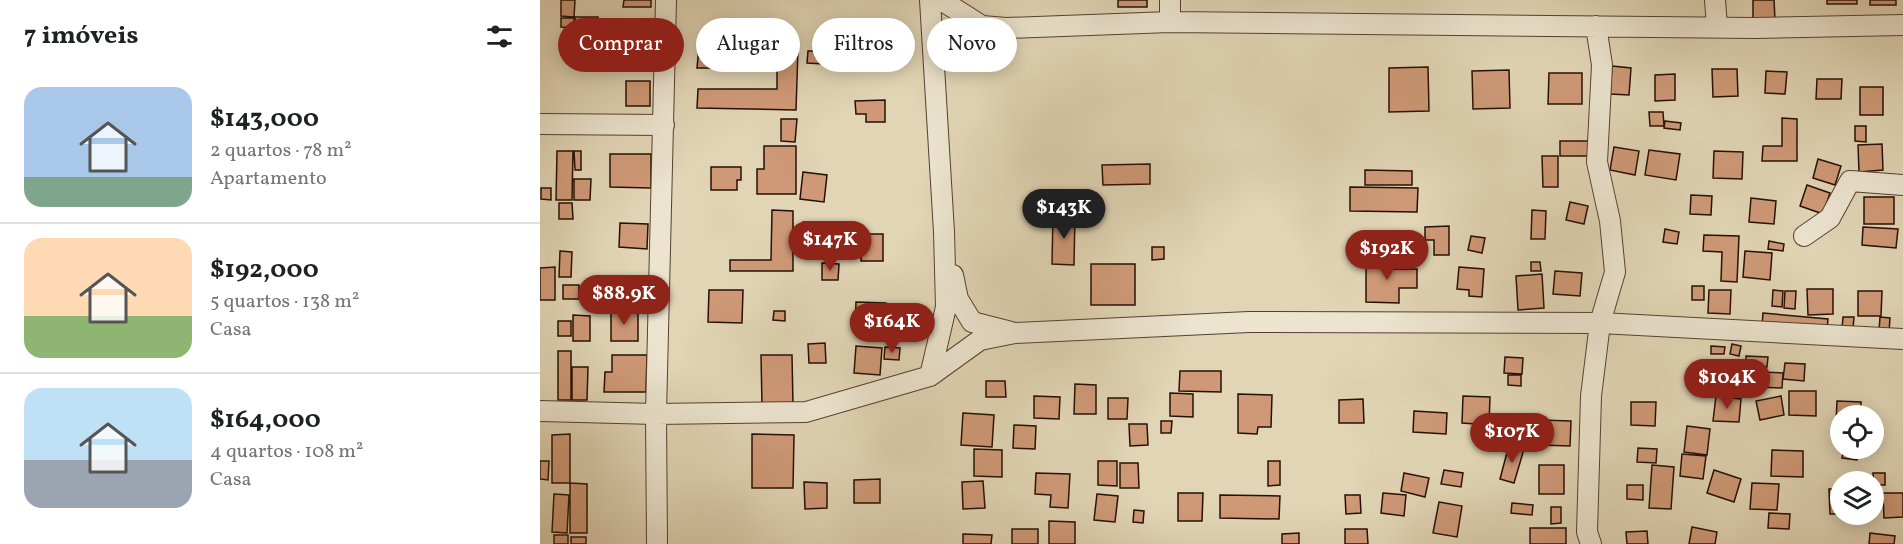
<!DOCTYPE html>
<html lang="pt">
<head>
<meta charset="utf-8">
<style>
  :root { --surface:#fff; --page:#f6f6f6; --text:#202124; --muted:#757577; --line:#e0e0e0; --accent:#8f2418 }
  body { margin:0; font-family:Vollkorn,serif; background:var(--page); color:var(--text); height:100vh; display:flex; flex-direction:column; font-size:22px; white-space:nowrap }
  * { box-sizing:border-box; margin:0 }
  p { font-size:20px; color:var(--muted) }
  .icon { flex:none; width:33px; height:33px; fill:none; stroke:currentColor; stroke-width:2; stroke-linecap:round; stroke-linejoin:round }
  .map { position:relative; flex:1; overflow:hidden }
  .drawer { display:flex; flex-direction:column; background:var(--surface); width:540px }
  .drawer>* { flex:none }
  .banner { position:absolute; left:18px; top:18px; width:570px; height:54px; display:flex; gap:12px }
  .controls { position:absolute; left:1290px; top:405px; display:grid; gap:12px }
  .controls a { display:grid; place-items:center; width:54px; height:54px; border-radius:50%; background:var(--surface); box-shadow:0 3px 15px #0003; font-size:30px }
  .price { position:absolute; translate:-50% -51px; padding:0 14px; border-radius:21px; background:var(--accent); color:#fff; font-size:20px; line-height:39px; filter:drop-shadow(0 2px 3px #0008) }
  .price::after { content:''; position:absolute; left:50%; top:36px; width:18px; height:14px; margin-left:-9px; background:inherit; clip-path:polygon(0 0,100% 0,50% 100%) }
  .price.active { background:#222; color:#fff }
  ul { padding:0; list-style:none }
  li { display:flex; align-items:center; gap:18px; height:150px; padding:0 24px }
  li+li { border-top:2px solid var(--line) }
  li span { display:grid; place-items:center; flex:none; width:168px; height:120px; border-radius:18px; color:#555 }
  li>.icon { margin-inline-start:auto }
  span .icon { width:72px; height:72px; fill:#fffc; stroke-width:1 }
  li b { font-size:26px }
  h2 { display:flex; justify-content:space-between; align-items:center; height:72px; padding:0 24px; font-size:26px }
  .tag { padding:0 21px; border-radius:27px; background:var(--surface); box-shadow:0 3px 15px #0003; font-size:21px; line-height:54px }
  .tag.active { background:var(--accent); color:#fff }
  main { display:flex; flex:1; min-height:0 }
  .map>svg:first-child { display:block }
</style>
</head>
<body>
<main>
<section class="drawer">
<h2>7 imóveis<svg class="icon" aria-label="filters" viewBox="0 0 24 24"><path d="M4 7h16M4 17h16"/><circle cx="9" cy="7" r="2"/><circle cx="15" cy="17" r="2"/></svg></h2>
<ul>
<li><span style="background:linear-gradient(#a9c7e8 75%,#7fa58c 0)"><svg class="icon" aria-label="home" viewBox="0 0 24 24"><path d="M3 11l9-7 9 7M6 9v11h12V9"/></svg></span><div><b>$143,000</b><p>2 quartos · 78 m²</p><p>Apartamento</p></div></li>
<li><span style="background:linear-gradient(#ffd9b3 65%,#8fb573 0)"><svg class="icon" aria-label="home" viewBox="0 0 24 24"><path d="M3 11l9-7 9 7M6 9v11h12V9"/></svg></span><div><b>$192,000</b><p>5 quartos · 138 m²</p><p>Casa</p></div></li>
<li><span style="background:linear-gradient(#bfe0f5 60%,#9aa5b1 0)"><svg class="icon" aria-label="home" viewBox="0 0 24 24"><path d="M3 11l9-7 9 7M6 9v11h12V9"/></svg></span><div><b>$164,000</b><p>4 quartos · 108 m²</p><p>Casa</p></div></li>
</ul>
</section>
<div class="map">
<svg width="1363" height="544" viewBox="0 0 1363 544">
  <rect width="100%" height="100%" fill="#e1d5b5"/>
  <filter id="stains"><feTurbulence type="fractalNoise" baseFrequency=".00333" numOctaves="4"/><feColorMatrix values="0 0 0 0 .2 0 0 0 0 .09 0 0 0 0 .02 0 0 0 .5 -.17"/></filter>
  <radialGradient id="worn" r=".72"><stop offset=".6" stop-color="#630" stop-opacity="0"/><stop offset="1" stop-color="#630" stop-opacity=".3"/></radialGradient>
  <path fill="#cf9977" stroke="#261005" stroke-width="1.5" d="M21 0H35L34 17 21 16Z
    M84 0H111V7H83Z
    M578 0H607V7H578Z
    M1213 0H1234L1235 20H1213Z
    M1287 0H1317V4H1287Z
    M1330 0H1356V5H1330Z
    M35 17H58V28H67L66 68H35Z
    M21 18H34V28L21 27Z
    M159 47 258 49 256 110 157 108 158 89H237V68H157Z
    M268 51H283V64L267 63Z
    M68 52H81V68H67Z
    M1072 66 1091 68 1089 95 1070 94Z
    M888 67 889 111 849 112V68Z
    M1172 69H1197L1198 96 1173 97Z
    M969 70 970 108 933 109 932 71Z
    M1226 71 1247 72 1245 94 1225 93Z
    M1009 73H1042V104H1008Z
    M1135 74V100L1115 101V75Z
    M1277 79H1302L1301 99H1276Z
    M86 81H110V106H86Z
    M1320 87H1343V115H1320Z
    M345 100V122H326V114H316L315 101Z
    M1109 112H1123L1124 126H1110Z
    M1242 118 1257 119V161H1222L1223 146H1242Z
    M241 119H257L255 142 241 141Z
    M1125 121 1141 123 1140 130 1124 128Z
    M1315 126H1326V142L1315 141Z
    M1020 141H1049V156H1020Z
    M1342 144 1343 170 1319 172 1318 145Z
    M224 146H256V194H217V169H224Z
    M1074 147 1099 151 1095 175 1070 170Z
    M1109 150 1140 154 1136 180 1105 175Z
    M17 151H33L32 200H16Z
    M34 151H41V170H35Z
    M1174 151 1203 152 1202 179 1173 178Z
    M70 154H111V188L70 187Z
    M1002 156H1018V187H1003Z
    M1278 159 1301 166 1295 185 1273 178Z
    M610 164V184L563 185 562 165Z
    M171 167H201V180H197V190H171Z
    M825 170 872 171V185H825Z
    M263 172 287 175 284 202 260 199Z
    M34 179H51L50 200H34Z
    M1267 185 1290 193 1283 214 1260 206Z
    M810 187 878 188 877 212 810 211Z
    M1 188H11V200L1 199Z
    M1151 195 1172 196 1171 215 1150 214Z
    M1324 197H1354V224H1324Z
    M513 198H522L521 213H513Z
    M1211 198 1236 201 1234 224 1209 222Z
    M1030 202 1048 206 1044 224 1026 220Z
    M19 203H32L33 219H19Z
    M232 210 253 211V271H190V260H231Z
    M992 210 1006 211 1005 239H991Z
    M513 215H535L534 265 512 264Z
    M263 222 287 223 286 249 262 248Z
    M80 223 108 224 107 249 79 247Z
    M909 226V255H894V240H885V227Z
    M1323 227 1358 229 1356 248 1322 245Z
    M1125 229 1139 232 1137 244 1123 242Z
    M321 234H343V261H321Z
    M1164 235 1199 236 1197 282 1181 281 1182 252 1163 251Z
    M931 236 945 238 942 253 928 250Z
    M1229 241 1244 244 1243 251 1228 249Z
    M612 247H624V259L612 260Z
    M20 251 32 252 31 277H19Z
    M1205 251 1232 253 1230 280 1203 277Z
    M826 256H842L841 269H877V288H859V303L826 302Z
    M991 262H1000L1001 271H991Z
    M282 263 299 264 298 280H282Z
    M551 264H595V305H551Z
    M15 267V300H0V268Z
    M919 267 944 269 942 297 929 296V290L917 289Z
    M1015 271 1042 273 1040 296 1013 294Z
    M1002 274 1004 308 978 310 976 276Z
    M23 285H39V299H23Z
    M1152 286H1164V300H1152Z
    M1267 289H1293V314L1268 315Z
    M169 290H203L202 323 168 322Z
    M1169 290H1191L1190 314 1168 313Z
    M1233 290 1243 291 1242 307 1232 306Z
    M1245 291H1256L1255 309 1244 308Z
    M1318 291H1342L1341 316H1318Z
    M316 302 346 303 345 332 315 330Z
    M71 310H98V341H71Z
    M234 311H245V321L233 320Z
    M1223 313 1288 319 1287 331 1222 325Z
    M33 315 50 316V341H33Z
    M1303 317H1314L1313 329H1302Z
    M1340 317 1350 318 1349 332 1339 331Z
    M18 321H31V336H18Z
    M285 343 286 363H269L268 344Z
    M1192 344 1201 346 1199 356 1190 354Z
    M316 346 342 348 340 375 314 373Z
    M1171 346 1185 347 1184 354H1171Z
    M345 347 360 348 359 360 344 359Z
    M18 351H31V400H18Z
    M72 355H107L106 392H64L65 372H72Z
    M221 355H252L253 405H222Z
    M1206 356 1228 357 1227 367H1214L1213 382H1205Z
    M965 357 983 358 982 374 964 373Z
    M1245 363 1265 364 1264 381 1243 379Z
    M32 367H48L47 400H32Z
    M640 371H681V392L639 391Z
    M1220 372 1243 373 1242 388 1220 387Z
    M968 375H981V386L968 385Z
    M446 381H465L466 397H446Z
    M535 384 556 385V414H534Z
    M1249 391H1276V416L1249 415Z
    M630 393 653 394V417L630 416Z
    M698 394 732 395 731 427H718L717 434 698 433Z
    M494 396 520 397 519 419 494 418Z
    M923 396 950 397 949 425 922 423Z
    M1176 396 1201 399 1199 422 1173 421Z
    M1241 396 1244 415 1220 420 1216 401Z
    M568 398H588L587 419H568Z
    M823 399 824 423H799V400Z
    M1297 401 1321 402V416H1300V423H1296Z
    M1091 402H1116L1115 426 1091 425Z
    M874 411 907 413 906 434 873 432Z
    M423 413 454 415 452 447 421 445Z
    M1001 420 1031 421 1030 446 1001 445Z
    M621 421H632L631 433H621Z
    M589 424H607L608 445 590 446Z
    M474 425 496 426 495 449 473 448Z
    M1147 426 1170 429 1167 455 1144 452Z
    M30 434V483H12V435Z
    M212 434 254 435 253 488H212Z
    M969 445 984 449 974 483 960 479Z
    M1098 448 1117 449 1116 463 1097 462Z
    M1304 448H1319L1317 460 1302 458Z
    M434 449 462 450V477L434 476Z
    M1232 450 1263 451V477L1231 476Z
    M1142 454 1166 456 1163 479 1140 476Z
    M0 461H9L8 480 0 479Z
    M558 461H577V486L558 485Z
    M728 461H740V485L728 486Z
    M580 463H598L599 488H580Z
    M999 465H1024V494H999Z
    M1112 465 1134 467 1131 509 1109 508Z
    M904 470 923 473 921 487 901 484Z
    M1174 470 1201 479 1194 502 1167 493Z
    M496 473 530 474 528 508 510 507 511 495 495 494Z
    M864 473 889 478 885 497 861 491Z
    M1333 473H1345V485H1334Z
    M340 479V503H314V480Z
    M443 481 445 508 423 509 422 482Z
    M264 482 287 483V508L265 509Z
    M30 483 47 484V533H30Z
    M1212 483 1239 484 1237 510 1210 509Z
    M1087 485H1103V500L1087 499Z
    M1289 489H1300V514H1290Z
    M638 493H663L662 521H638Z
    M843 493 866 495 864 516 841 513Z
    M1343 493H1363V517L1344 518Z
    M14 494 29 495 27 533 12 532Z
    M557 494 578 496 575 522 554 520Z
    M680 495 740 496 739 519 680 518Z
    M805 495H820L821 513 806 514Z
    M899 502 922 506 917 537 893 533Z
    M972 503 993 505 992 515 971 513Z
    M1011 507H1021V523L1011 524Z
    M594 510 604 511 603 523 593 522Z
    M1229 513 1250 514 1249 529 1228 528Z
    M509 521 535 522V544H509Z
    M1152 527 1177 532 1175 544H1149Z
    M990 528H1026V544H990Z
    M472 529H498V544H472Z
    M805 529H827L828 544H805Z
    M1107 531 1108 544H1087L1086 532Z
    M759 533V544H742V534Z
    M1330 533 1355 536 1354 544H1329Z
    M423 534 452 535 451 544H423Z
    M14 535H28V544H14Z
    M31 537H46V544H31Z"/>
  <g fill="none" stroke-linecap="round" stroke-linejoin="round">
    <g stroke="#554131" stroke-width="22">
      <path id="street" d="M401 0 442 26 466 28 630 22 1215 28 1363 25
        M1175 0 1177 27
        M630 22V0
        M0 124 124 125
        M1264 236 1290 218 1310 181 1363 185
        M413 275 418 299 432 322 471 332
        M390 376 406 307 404 232 390 0
        M0 411 116 414 266 412 390 376 440 340 475 333 709 322 1060 323 1363 339
        M117 544 116 414 126 0
        M1051 544 1047 532 1051 396 1060 323 1075 272 1070 221 1057 162 1062 65 1056 26"/>
    </g>
    <use href="#street" stroke="#ece4cf" stroke-width="20"/>
  </g>
  <rect width="100%" height="100%" filter="url(#stains)"/>
  <rect width="100%" height="100%" fill="url(#worn)"/>
</svg>
<div class="controls">
<a><svg class="icon" aria-label="locate" viewBox="0 0 24 24"><circle cx="12" cy="12" r="6"/><path d="M12 2v4M12 18v4M2 12h4M18 12h4"/></svg></a>
<a><svg class="icon" aria-label="layers" viewBox="0 0 24 24"><path d="M12 4l9 5-9 5-9-5zM3 14l9 5 9-5"/></svg></a>
</div>
<b class="price active" style="left:524px;top:240px">$143K</b>
<b class="price" style="left:290px;top:272px">$147K</b>
<b class="price" style="left:847px;top:281px">$192K</b>
<b class="price" style="left:84px;top:326px">$88.9K</b>
<b class="price" style="left:352px;top:354px">$164K</b>
<b class="price" style="left:1187px;top:410px">$104K</b>
<b class="price" style="left:972px;top:464px">$107K</b>
<div class="banner">
<a class="tag active">Comprar</a>
<a class="tag">Alugar</a>
<a class="tag">Filtros</a>
<a class="tag">Novo</a>
</div>
</div>
</main>
</body>
</html>
